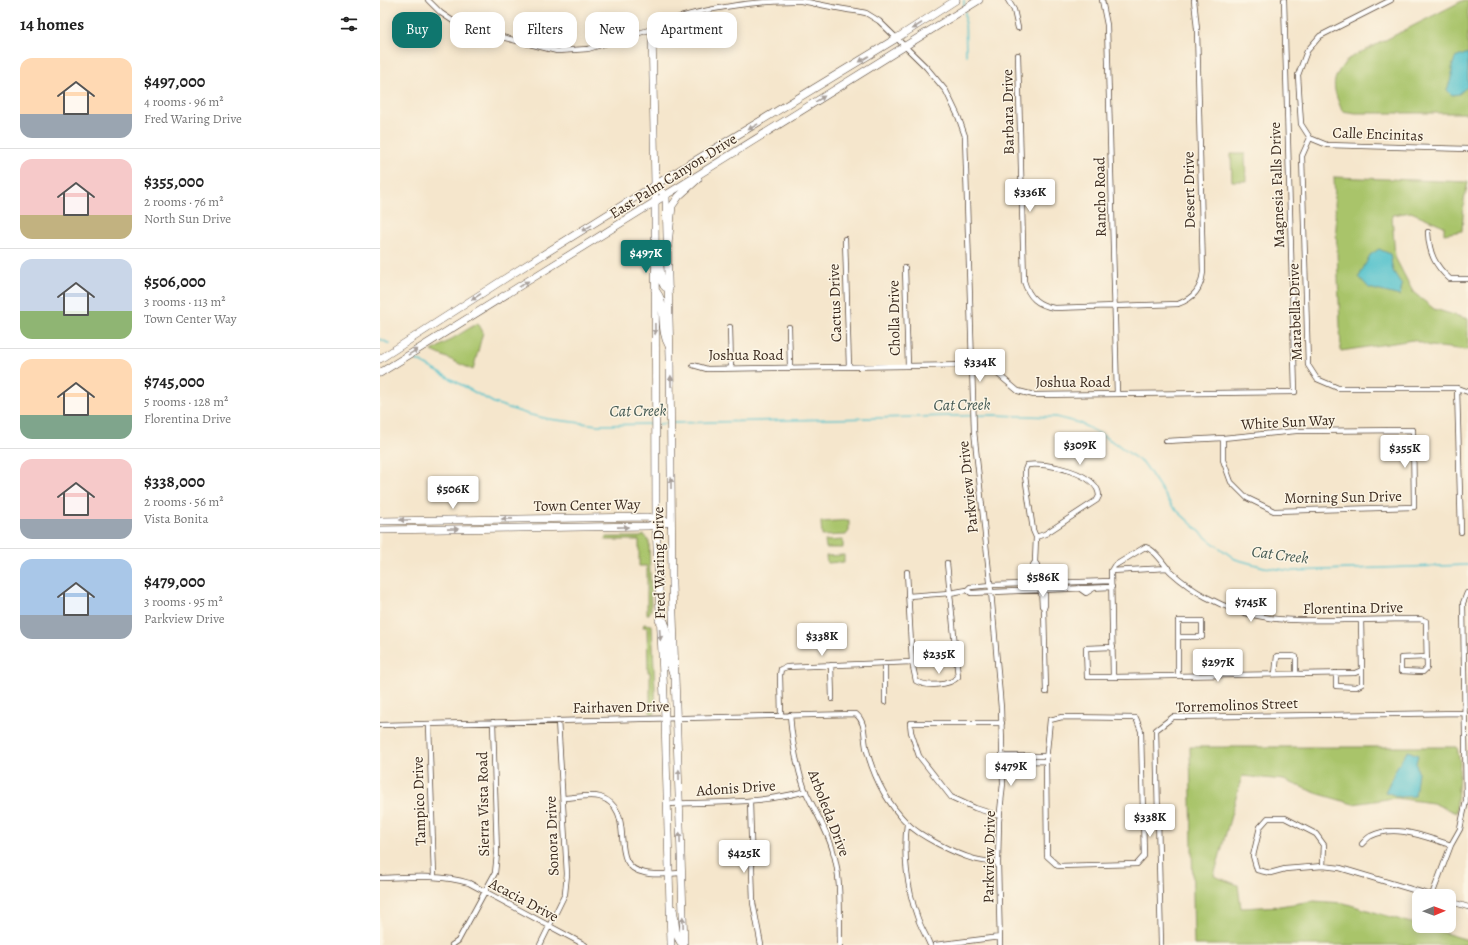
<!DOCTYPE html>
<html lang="en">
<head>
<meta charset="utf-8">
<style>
  :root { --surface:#fff; --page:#f6f6f6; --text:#222; --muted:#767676; --line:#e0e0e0; --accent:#0f766e }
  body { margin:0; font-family:Alegreya,serif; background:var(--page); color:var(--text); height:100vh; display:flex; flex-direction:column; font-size:15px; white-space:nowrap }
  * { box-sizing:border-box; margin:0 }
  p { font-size:13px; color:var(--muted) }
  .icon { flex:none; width:22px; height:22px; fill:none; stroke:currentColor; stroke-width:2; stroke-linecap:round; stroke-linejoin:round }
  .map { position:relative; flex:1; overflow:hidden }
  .side { display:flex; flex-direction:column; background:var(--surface); width:380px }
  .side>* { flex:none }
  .banner { position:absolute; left:12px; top:12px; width:380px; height:36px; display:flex; gap:8px }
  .needle { width:26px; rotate:89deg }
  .controls { position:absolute; left:1032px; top:889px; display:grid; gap:8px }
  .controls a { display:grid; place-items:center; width:44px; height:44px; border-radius:8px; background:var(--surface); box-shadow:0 2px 10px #0003; font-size:20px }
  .price { position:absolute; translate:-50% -34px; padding:0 9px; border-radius:4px; background:#fff; color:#222; font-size:13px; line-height:26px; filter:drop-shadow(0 1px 2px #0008) }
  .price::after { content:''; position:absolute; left:50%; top:24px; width:12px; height:9px; margin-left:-6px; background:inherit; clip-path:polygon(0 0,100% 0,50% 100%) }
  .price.current { background:var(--accent); color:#fff }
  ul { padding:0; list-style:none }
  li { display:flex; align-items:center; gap:12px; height:100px; padding:0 20px }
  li+li { border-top:1px solid var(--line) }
  li span { display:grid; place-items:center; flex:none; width:112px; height:80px; border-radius:12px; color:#555 }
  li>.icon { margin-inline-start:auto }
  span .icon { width:48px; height:48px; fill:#fffc; stroke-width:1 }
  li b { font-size:17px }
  h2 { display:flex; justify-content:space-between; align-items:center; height:48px; padding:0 20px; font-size:17px }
  .tag { padding:0 14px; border-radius:12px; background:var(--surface); box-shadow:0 2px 10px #0003; font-size:14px; line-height:36px }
  .tag.current { background:var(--accent); color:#fff }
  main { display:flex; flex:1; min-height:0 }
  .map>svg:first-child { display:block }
</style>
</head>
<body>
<main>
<section class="side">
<h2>14 homes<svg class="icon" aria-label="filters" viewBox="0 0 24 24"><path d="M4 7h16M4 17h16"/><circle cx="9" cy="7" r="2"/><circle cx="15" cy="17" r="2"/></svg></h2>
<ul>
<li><span style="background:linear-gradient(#ffd9b3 70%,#9aa5b1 0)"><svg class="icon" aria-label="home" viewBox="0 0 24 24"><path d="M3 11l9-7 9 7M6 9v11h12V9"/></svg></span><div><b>$497,000</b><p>4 rooms · 96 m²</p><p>Fred Waring Drive</p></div></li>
<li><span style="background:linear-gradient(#f6c9c9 70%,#c2b280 0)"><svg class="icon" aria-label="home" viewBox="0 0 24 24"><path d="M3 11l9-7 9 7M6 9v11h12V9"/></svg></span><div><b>$355,000</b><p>2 rooms · 76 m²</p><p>North Sun Drive</p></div></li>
<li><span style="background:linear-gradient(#c9d6e8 65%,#8fb573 0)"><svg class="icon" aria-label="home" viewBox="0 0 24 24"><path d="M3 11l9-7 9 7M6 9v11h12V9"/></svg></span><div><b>$506,000</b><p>3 rooms · 113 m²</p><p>Town Center Way</p></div></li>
<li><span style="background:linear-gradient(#ffd9b3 70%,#7fa58c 0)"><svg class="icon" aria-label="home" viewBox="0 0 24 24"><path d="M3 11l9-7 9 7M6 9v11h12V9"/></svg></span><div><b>$745,000</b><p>5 rooms · 128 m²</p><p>Florentina Drive</p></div></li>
<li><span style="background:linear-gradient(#f6c9c9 75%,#9aa5b1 0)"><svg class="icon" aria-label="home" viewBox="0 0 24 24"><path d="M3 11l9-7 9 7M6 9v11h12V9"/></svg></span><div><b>$338,000</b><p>2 rooms · 56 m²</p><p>Vista Bonita</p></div></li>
<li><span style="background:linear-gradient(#a9c7e8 70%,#9aa5b1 0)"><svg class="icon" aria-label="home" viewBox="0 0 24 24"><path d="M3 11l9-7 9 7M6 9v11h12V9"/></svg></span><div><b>$479,000</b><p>3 rooms · 95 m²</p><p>Parkview Drive</p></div></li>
</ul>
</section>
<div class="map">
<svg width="1088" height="945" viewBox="0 0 1088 945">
  <rect width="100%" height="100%" fill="#fcf5e5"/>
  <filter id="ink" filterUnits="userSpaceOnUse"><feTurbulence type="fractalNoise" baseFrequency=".025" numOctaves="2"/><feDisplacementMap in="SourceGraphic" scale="8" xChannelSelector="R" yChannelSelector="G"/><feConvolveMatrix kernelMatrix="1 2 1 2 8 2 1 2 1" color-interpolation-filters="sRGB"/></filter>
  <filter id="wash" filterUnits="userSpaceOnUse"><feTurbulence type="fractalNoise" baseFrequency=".012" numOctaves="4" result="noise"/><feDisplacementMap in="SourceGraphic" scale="16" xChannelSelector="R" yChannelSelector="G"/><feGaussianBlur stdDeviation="0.9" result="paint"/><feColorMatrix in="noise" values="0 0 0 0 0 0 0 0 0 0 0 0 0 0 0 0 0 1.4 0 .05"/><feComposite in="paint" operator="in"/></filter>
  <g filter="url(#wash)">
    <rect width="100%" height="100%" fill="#f5e6cc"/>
    <path fill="#a9c46a" stroke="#727744" d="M1084 0H1088V113H976L962 111C952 86 950 80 968 59Z
      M851 154H865L866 181H852Z
      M954 177 1088 182 1084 201 1082 231 1064 234V226L1031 212 1012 215 1015 257 1033 292 1054 309 1088 319V350L1050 346 1033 340 961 351Z
      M98 323 103 332 93 370 52 351Z
      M469 520V531L466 535 442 536 441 522Z
      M264 535 269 541 271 610 269 614H267V566H259V540H225L226 537H260Z
      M463 540V548H446L445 541Z
      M464 555V562L447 563 446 556Z
      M264 624 272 625 276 709 274 715 270 713V672H268L267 627H263Z
      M810 747H1077L1080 763 1076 813 1053 803 1015 798 973 804 936 793 904 780 862 776 834 876 858 885 861 908 900 906 933 901 964 903 1088 940V945H814Z"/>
    <path fill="#55c2cc" stroke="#487675" d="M1088 53V86L1079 94 1072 95 1067 90 1072 76V67L1075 58Z
      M999 249 1010 254 1013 271 1022 285 1020 296 989 288 979 277 990 255Z
      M1028 751 1038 755 1036 763 1038 772 1035 796 1020 797 1005 792C1013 777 1017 763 1028 751Z"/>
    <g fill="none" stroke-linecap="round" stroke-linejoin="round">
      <path stroke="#55c2cc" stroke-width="1.5" d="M584 0V6
        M585 12 586 55
        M0 339 10 344
        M35 359 114 403 147 414 168 419 218 425 273 424
        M293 423 614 415 676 417 699 423 713 430 738 445 765 465 792 506 829 540 855 559 884 567 912 571 1088 565
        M279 424 289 423"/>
    </g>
  </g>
  <g filter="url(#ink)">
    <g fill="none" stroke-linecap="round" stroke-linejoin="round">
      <g stroke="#574638" stroke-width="6">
        <path id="street" d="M48 0 61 13 82 27 177 51 208 49 272 29C305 9 383 0 421 1 439 4 457 9 476 11L486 13 499 21 546 67 566 91 578 116 585 136 594 431 611 591 621 708 623 783 619 821 618 863 620 945
          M628 0 634 10 638 28
          M722 0 727 25 737 394
          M1011 0 940 36 927 51 918 75 921 124 930 138 947 145 1088 149
          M638 55 644 281C649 298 658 305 674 308L798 304C814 298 821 289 823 272L817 29 814 0
          M930 138 922 156 928 365 937 379 958 388H1077L1088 392
          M1048 232C1049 253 1055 266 1070 279H1088
          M465 239 469 367
          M525 268 528 366
          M350 327 351 368
          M409 327 410 367
          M313 365 327 369 592 365 613 370 638 391 654 395 915 392 904 0
          M1077 388 1081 532
          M786 441 843 438 916 431 1033 430 1034 507 894 511 867 498 851 482 843 460V438
          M655 562 657 565V586
          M731 571 788 568
          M527 572 532 662 536 681C546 687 569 686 578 677L567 563
          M661 588 662 606 664 608
          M665 588V605L664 608 666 692
          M699 588 706 593 714 588
          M587 590 591 593 732 587
          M654 590 653 565 655 562 656 537 665 534 717 500 719 496C718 473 666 462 647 465L645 470V476L653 530 656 537
          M528 596 570 593 587 590 590 587 611 585 731 581
          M981 620 982 670 975 673 733 677 731 571 734 566 765 547C776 550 783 564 791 572 801 581 813 590 826 597 874 623 912 621 964 620 990 620 1015 619 1040 619L1046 621 1047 668 1043 672 1021 671V658L1047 657
          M798 637H822V621H798V676
          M733 647 706 648 707 677H733
          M451 665 452 699
          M956 673V686L976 687 982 684V670
          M895 674 897 656H913L916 657V674
          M505 702V664
          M410 715C412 741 416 765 425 790 434 810 447 829 453 851 462 880 459 914 460 945
          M401 716 400 675 401 669 407 667 532 662
          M682 717 756 718 761 731 764 856 757 864 678 866 667 856 666 761 670 720Z
          M49 724 54 876
          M0 725 476 714C487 723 483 739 487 751 494 777 507 803 527 823 539 836 576 854 594 859 602 861 610 862 618 863
          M623 756H667
          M623 762 666 761
          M183 798C193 798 210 794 220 797 260 810 224 866 265 873 276 876 290 873 302 873
          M370 802 373 903 381 945
          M287 804C336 802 378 804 426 791
          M620 816 595 808 571 797 539 756 531 732 530 723H622
          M888 818H905L936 834 944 845 943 866 905 869 890 873 877 870 873 856 880 827Z
          M527 824C523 853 527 889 537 916 540 926 546 935 550 945
          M982 844C984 842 988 837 991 836 1016 823 1047 838 1071 845
          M943 866 960 868 1054 896
          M0 878C30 877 60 874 89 883L205 945
          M1052 895 1071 845 1080 829 1086 801 1083 603 1087 593
          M1069 901 1088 907
          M72 945 78 941 115 873 117 854 113 722
          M160 945 185 894 187 874 178 720
          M555 945 620 937
          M781 945 776 730 793 717 1085 713"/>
      </g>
      <g stroke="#574638" stroke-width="8">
        <path id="secondary" d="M272 29 275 185 276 526 285 718 291 945
          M275 185 286 196 290 358 292 585 304 945
          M277 250C282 260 278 280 285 287L289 289
          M275 290C288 303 278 328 289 346
          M0 521 267 517 291 522
          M0 530 268 526 290 522
          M279 620 284 621 286 626 289 664 294 676
          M293 909C296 920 294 940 304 945"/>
      </g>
      <g stroke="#574638" stroke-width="8">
        <path id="primary" d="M288 245 292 206 299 196 318 179
          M0 359 132 274 275 185 517 38 576 0
          M0 373 599 0"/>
      </g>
      <use href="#street" stroke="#fff" stroke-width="4.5"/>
      <use href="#secondary" stroke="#fff" stroke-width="7"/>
      <use href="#primary" stroke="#fff" stroke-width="7"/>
    </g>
    <defs><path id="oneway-solid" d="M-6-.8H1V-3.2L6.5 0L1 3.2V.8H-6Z"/></defs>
    <g fill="#a79f9a">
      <use href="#oneway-solid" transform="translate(537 26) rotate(147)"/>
      <use href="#oneway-solid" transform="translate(484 59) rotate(148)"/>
      <use href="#oneway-solid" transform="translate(440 99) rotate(-32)"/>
      <use href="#oneway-solid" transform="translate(373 127) rotate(149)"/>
      <use href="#oneway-solid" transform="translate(207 228) rotate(148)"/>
      <use href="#oneway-solid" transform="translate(144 284) rotate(-32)"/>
      <use href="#oneway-solid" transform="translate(96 297) rotate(147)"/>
      <use href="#oneway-solid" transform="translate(275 329) rotate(89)"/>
      <use href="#oneway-solid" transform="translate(33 352) rotate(-31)"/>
      <use href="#oneway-solid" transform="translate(291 381) rotate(-91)"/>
      <use href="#oneway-solid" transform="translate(291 483) rotate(-90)"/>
      <use href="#oneway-solid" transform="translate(127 519) rotate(179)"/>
      <use href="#oneway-solid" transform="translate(25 520) rotate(179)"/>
      <use href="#oneway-solid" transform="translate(243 527) rotate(-1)"/>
      <use href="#oneway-solid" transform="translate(73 529) rotate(-1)"/>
      <use href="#oneway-solid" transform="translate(280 635) rotate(86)"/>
      <use href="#oneway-solid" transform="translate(299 775) rotate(-91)"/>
      <use href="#oneway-solid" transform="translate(300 838) rotate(-92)"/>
      <use href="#oneway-solid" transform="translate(303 922) rotate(-92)"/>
    </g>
  </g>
  <g text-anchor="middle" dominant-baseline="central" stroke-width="3" stroke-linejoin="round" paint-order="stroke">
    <g font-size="15" fill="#3b2a1e" stroke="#fcf5e5">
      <text transform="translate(628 112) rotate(-91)">Barbara Drive</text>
      <text transform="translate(998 134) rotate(2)">Calle Encinitas</text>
      <text transform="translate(293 176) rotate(-32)">East Palm Canyon Drive</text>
      <text transform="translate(897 185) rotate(-92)">Magnesia Falls Drive</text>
      <text transform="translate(809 190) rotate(-91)">Desert Drive</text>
      <text transform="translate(720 197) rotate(-91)">Rancho Road</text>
      <text transform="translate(455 303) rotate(-92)">Cactus Drive</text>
      <text transform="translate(915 312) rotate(-92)">Marabella Drive</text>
      <text transform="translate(514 318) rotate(-91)">Cholla Drive</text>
      <text x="366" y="355">Joshua Road</text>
      <text x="693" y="382">Joshua Road</text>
      <text transform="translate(908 422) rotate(-3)">White Sun Way</text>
      <text transform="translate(588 487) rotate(-96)">Parkview Drive</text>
      <text transform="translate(963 497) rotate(-1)">Morning Sun Drive</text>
      <text transform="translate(207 505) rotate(-1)">Town Center Way</text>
      <text transform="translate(279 563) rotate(-91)">Fred Waring Drive</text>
      <text transform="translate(973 608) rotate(-1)">Florentina Drive</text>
      <text transform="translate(857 705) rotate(-2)">Torremolinos Street</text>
      <text transform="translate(241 707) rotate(-1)">Fairhaven Drive</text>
      <text transform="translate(356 788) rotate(-4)">Adonis Drive</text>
      <text transform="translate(39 801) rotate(-92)">Tampico Drive</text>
      <text transform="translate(103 804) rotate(-91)">Sierra Vista Road</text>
      <text transform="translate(449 813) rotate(69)">Arboleda Drive</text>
      <text transform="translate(172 836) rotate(-92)">Sonora Drive</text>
      <text transform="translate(609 857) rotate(-89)">Parkview Drive</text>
      <text transform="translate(144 900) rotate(28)">Acacia Drive</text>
    </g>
    <g font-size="16" font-style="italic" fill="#435852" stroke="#fcf5e5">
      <text transform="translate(582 405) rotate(-1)">Cat Creek</text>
      <text transform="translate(258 411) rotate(-1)">Cat Creek</text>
      <text transform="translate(900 555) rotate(7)">Cat Creek</text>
    </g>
  </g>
</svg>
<div class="controls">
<a><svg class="needle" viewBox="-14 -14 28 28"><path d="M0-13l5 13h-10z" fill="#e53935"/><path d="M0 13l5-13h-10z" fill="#767676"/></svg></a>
</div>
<b class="price" style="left:650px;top:213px">$336K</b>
<b class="price current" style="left:266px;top:274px">$497K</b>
<b class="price" style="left:600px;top:383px">$334K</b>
<b class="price" style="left:700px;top:466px">$309K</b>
<b class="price" style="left:1025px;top:469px">$355K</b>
<b class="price" style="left:73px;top:510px">$506K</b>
<b class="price" style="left:663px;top:598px">$586K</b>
<b class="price" style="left:871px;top:623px">$745K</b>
<b class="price" style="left:442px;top:657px">$338K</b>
<b class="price" style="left:559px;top:675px">$235K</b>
<b class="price" style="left:838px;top:683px">$297K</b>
<b class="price" style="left:631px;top:787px">$479K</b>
<b class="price" style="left:770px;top:838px">$338K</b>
<b class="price" style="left:364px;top:874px">$425K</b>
<div class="banner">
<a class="tag current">Buy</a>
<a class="tag">Rent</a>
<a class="tag">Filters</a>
<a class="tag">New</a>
<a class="tag">Apartment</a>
</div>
</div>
</main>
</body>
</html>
